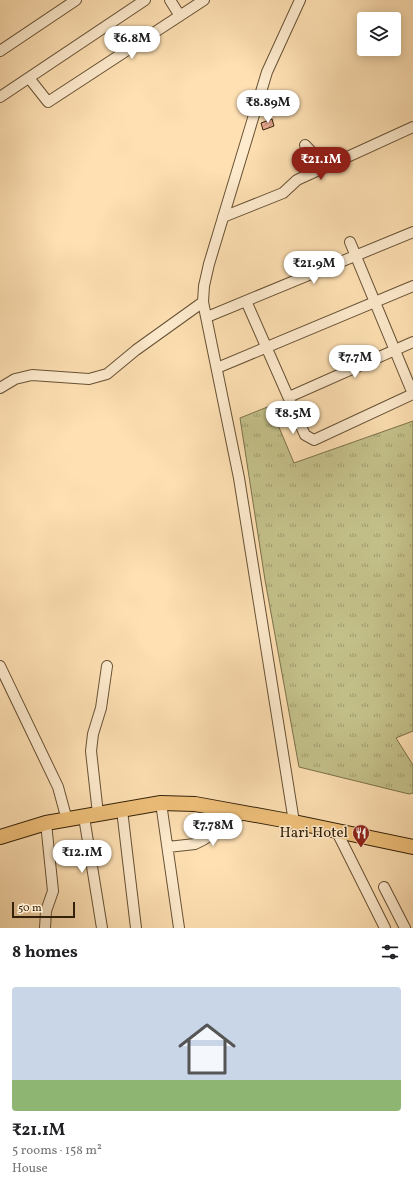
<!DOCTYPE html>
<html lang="en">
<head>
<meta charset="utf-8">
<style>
  :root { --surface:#fff; --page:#f2f2f2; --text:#202124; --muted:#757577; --accent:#8f2418 }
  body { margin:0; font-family:Vollkorn,serif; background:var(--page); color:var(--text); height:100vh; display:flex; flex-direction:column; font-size:15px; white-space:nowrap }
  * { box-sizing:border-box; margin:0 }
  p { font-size:13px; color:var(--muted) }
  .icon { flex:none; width:22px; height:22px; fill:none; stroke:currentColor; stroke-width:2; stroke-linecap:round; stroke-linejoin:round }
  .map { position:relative; height:928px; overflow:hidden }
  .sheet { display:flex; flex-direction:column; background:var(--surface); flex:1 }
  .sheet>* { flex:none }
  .controls { position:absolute; left:357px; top:12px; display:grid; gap:8px }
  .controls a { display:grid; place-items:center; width:44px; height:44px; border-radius:4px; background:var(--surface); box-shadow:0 2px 10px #0003; font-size:20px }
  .scale { position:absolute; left:12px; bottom:10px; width:63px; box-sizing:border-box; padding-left:4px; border:2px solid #352109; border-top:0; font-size:11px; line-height:14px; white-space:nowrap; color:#352109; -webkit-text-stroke:3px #feebce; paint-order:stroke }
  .price { position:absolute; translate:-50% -34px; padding:0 9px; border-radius:14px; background:#fff; color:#222; font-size:13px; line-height:26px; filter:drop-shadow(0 1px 2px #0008) }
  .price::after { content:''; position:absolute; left:50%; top:24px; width:12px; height:9px; margin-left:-6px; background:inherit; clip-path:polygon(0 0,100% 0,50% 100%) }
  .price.active { background:var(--accent); color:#fff }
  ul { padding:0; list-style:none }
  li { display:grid; align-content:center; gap:8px; height:212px; padding:0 12px }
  li span { display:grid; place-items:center; height:124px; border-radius:4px; color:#555 }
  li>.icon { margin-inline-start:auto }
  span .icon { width:72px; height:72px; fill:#fffc; stroke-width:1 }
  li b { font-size:17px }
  h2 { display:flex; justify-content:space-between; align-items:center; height:48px; padding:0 12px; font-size:17px }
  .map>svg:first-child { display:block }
</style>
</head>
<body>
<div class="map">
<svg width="413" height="928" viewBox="0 0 413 928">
  <defs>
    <pattern id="grass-tufts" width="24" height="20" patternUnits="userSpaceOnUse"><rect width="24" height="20" fill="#c4c18a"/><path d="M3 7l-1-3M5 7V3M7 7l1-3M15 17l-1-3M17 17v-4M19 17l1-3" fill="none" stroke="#a09c6f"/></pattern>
    <pattern id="building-hatch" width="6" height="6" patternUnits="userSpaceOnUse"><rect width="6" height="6" fill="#ebaa92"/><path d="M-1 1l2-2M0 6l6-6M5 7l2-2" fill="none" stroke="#ca927d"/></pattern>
  </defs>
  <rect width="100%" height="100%" fill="#fee0b3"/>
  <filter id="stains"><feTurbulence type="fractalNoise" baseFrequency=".005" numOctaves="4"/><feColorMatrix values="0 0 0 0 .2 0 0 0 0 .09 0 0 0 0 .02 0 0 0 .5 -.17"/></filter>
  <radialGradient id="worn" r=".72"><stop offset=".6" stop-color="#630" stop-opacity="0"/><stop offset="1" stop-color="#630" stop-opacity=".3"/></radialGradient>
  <path fill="url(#grass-tufts)" stroke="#7c714a" d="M270 406 294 463 413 421V731L396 738 413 765V793L409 794 299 767 265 580 240 418Z"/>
  <path fill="url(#building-hatch)" stroke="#352109" d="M272 119 274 126 263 130 261 123Z"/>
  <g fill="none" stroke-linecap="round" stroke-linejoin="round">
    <g stroke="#675134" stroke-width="12">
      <path id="minor" d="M170 0 180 16
        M0 51 76 0
        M29 78 48 102 204 0
        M0 97 145 0
        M305 145 326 167
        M223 217 283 193 297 180 413 127
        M350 242 413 394
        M246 301 305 435 314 440 413 394
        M207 317 413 232
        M217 368 413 286
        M0 388 15 379 32 375 89 379 107 374 136 350 203 302
        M289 397 413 342
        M0 666 58 787 67 820
        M161 803 179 928
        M122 810 136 928
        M98 814 91 751 93 734 101 708 107 666
        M84 817 102 928
        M294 822 239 478 203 302 204 286 209 264 267 72 300 0
        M337 832 385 928
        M168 847 195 844 203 840 244 813
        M384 887 405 928
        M45 928 46 911 53 891 46 823"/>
    </g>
    <g stroke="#352109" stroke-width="16">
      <path id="highway" d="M0 837 46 823 161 803 195 804 294 822 413 847"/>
    </g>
    <use href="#minor" stroke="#feebce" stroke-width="10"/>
    <use href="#highway" stroke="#efc07a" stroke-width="14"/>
  </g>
  <defs>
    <g id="restaurant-pin" transform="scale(0.9)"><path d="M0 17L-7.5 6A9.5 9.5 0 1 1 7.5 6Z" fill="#8f2418" stroke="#feebce"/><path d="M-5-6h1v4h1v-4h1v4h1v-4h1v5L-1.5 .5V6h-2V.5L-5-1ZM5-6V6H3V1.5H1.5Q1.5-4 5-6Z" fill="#fff"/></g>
  </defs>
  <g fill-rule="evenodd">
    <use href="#restaurant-pin" x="361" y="833"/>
  </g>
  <g text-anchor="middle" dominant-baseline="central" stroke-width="3" stroke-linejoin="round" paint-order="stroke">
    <g font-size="15" fill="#352109" stroke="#feebce" text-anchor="end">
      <text x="348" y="833">Hari Hotel</text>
    </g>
  </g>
  <rect width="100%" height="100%" filter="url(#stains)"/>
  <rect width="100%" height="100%" fill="url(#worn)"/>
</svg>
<div class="controls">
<a><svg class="icon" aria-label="layers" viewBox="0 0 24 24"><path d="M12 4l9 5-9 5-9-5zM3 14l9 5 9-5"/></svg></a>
</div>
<div class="scale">50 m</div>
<b class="price" style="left:132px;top:60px">₹6.8M</b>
<b class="price" style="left:268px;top:124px">₹8.89M</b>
<b class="price active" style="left:321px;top:181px">₹21.1M</b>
<b class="price" style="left:314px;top:285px">₹21.9M</b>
<b class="price" style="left:355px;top:379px">₹7.7M</b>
<b class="price" style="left:293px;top:435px">₹8.5M</b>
<b class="price" style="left:213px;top:847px">₹7.78M</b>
<b class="price" style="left:82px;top:874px">₹12.1M</b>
</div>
<section class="sheet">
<h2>8 homes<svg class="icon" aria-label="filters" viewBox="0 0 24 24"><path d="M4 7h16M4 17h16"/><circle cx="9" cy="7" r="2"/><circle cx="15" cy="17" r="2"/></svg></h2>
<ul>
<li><span style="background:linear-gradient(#c9d6e8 75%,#8fb573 0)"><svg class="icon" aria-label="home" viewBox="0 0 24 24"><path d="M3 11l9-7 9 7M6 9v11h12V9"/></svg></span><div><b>₹21.1M</b><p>5 rooms · 158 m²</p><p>House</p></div></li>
</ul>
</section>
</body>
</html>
